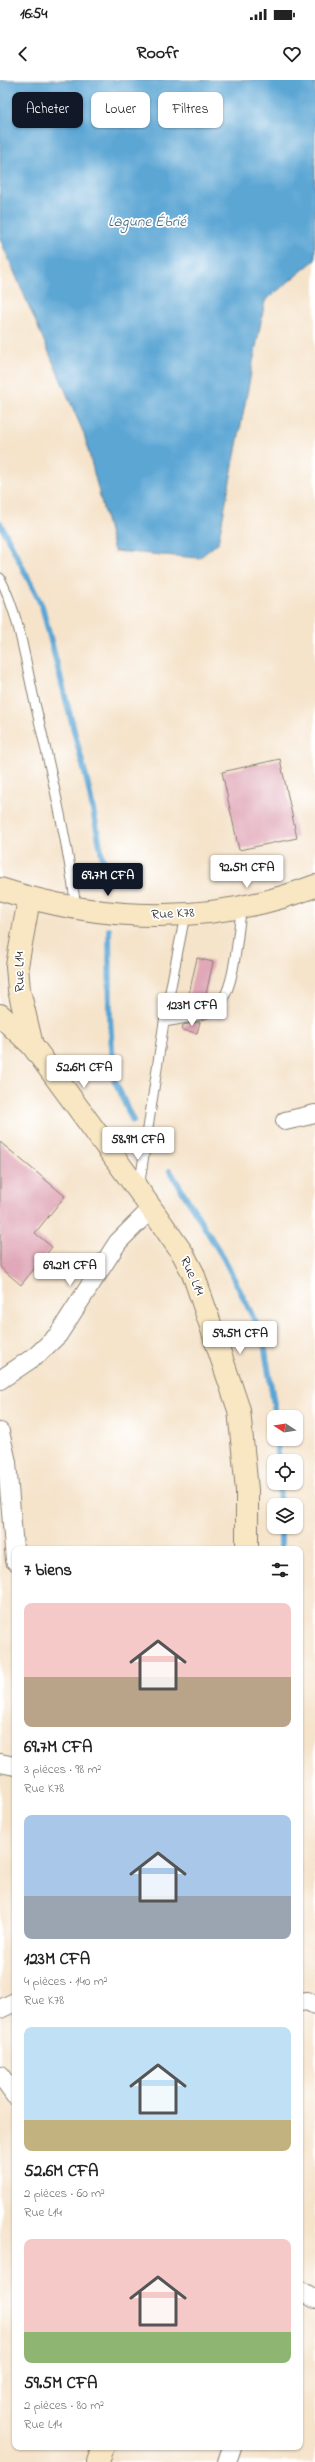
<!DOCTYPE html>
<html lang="fr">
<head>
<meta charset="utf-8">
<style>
  :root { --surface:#fff; --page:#f2f2f2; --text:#222; --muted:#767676; --accent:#111827 }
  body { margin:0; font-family:"Indie Flower",sans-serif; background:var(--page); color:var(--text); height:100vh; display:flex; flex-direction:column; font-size:15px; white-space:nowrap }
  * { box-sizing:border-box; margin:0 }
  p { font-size:13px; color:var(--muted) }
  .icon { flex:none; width:22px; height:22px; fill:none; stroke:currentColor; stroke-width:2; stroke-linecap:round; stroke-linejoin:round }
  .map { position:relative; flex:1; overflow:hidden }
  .drawer { position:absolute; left:12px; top:1466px; width:291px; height:904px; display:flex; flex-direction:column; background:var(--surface); border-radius:8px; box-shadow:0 1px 3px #0004 }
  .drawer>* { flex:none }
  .guide { position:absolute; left:12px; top:12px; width:291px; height:36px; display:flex; gap:8px }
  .needle { width:26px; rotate:282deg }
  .tools { position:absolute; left:267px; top:1330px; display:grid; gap:8px }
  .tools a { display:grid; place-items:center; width:36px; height:36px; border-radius:8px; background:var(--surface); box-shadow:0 1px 3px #0004; font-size:20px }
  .price { position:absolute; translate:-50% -34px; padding:0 9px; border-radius:4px; background:#fff; color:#222; font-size:13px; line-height:26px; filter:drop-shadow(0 1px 2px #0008) }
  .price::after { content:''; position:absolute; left:50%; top:24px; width:12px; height:9px; margin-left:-6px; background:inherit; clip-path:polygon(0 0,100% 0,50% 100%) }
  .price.selected { background:var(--accent); color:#fff }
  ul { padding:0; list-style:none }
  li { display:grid; align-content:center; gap:8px; height:212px; padding:0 12px }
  li span { display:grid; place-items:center; height:124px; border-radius:8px; color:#555 }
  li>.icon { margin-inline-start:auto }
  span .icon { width:72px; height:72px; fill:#fffc; stroke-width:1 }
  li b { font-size:17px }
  h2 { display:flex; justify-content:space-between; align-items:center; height:48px; padding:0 12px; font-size:17px }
  .pill { padding:0 14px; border-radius:8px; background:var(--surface); box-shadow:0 1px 3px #0004; font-size:14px; line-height:36px }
  .pill.selected { background:var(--accent); color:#fff }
  .status { display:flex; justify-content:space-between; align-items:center; height:28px; padding:0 20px; background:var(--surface); direction:ltr }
  .status svg { height:11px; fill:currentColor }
  header { display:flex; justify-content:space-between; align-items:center; height:52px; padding:0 12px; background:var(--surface); font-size:18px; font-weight:700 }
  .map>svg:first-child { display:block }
</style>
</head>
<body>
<div class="status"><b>16:54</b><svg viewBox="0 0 49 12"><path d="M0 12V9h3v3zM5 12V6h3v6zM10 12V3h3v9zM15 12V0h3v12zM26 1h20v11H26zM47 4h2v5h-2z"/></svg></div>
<header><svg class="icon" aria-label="back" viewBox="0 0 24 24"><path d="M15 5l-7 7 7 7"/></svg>Roofr<svg class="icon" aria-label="heart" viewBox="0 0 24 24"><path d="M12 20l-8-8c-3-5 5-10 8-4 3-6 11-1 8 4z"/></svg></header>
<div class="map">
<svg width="315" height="2382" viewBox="0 0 315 2382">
  <rect width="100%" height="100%" fill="#fff"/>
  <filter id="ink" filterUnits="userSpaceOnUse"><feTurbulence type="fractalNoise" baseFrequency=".025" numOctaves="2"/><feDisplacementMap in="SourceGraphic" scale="8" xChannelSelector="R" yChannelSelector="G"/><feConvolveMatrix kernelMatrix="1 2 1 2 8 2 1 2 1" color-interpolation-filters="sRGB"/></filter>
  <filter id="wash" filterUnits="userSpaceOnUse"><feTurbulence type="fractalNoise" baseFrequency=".012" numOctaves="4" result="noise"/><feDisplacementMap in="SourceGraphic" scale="16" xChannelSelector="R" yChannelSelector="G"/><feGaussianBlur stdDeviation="0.9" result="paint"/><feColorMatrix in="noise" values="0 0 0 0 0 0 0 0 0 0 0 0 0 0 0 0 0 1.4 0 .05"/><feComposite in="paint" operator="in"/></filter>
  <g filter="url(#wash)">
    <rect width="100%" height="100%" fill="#f5e3ca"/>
    <path fill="#5ca6d4" stroke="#3c6178" d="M0 0H315V180L265 221 218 463 199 478 114 471 84 354 0 159Z"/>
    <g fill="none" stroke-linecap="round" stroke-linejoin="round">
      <path stroke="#5ca6d4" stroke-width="6" d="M0 443 42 526 88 705 108 805
        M109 850 110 937 114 999 133 1041
        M170 1091 224 1179 263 1257 276 1337
        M277 1359 278 1381
        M279 1403 280 1425
        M281 1447V1469"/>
    </g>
    <g id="blocks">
      <path fill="#e0a8b8" d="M280 679 297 758 239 770 222 692Z
        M197 878 213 882 203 928 185 932Z
        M200 942 197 953 182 950 183 945Z
        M0 1062 65 1116 35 1153 52 1167 21 1205 0 1187Z"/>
    </g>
  </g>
  <g filter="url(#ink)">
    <use href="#blocks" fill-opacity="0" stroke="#888073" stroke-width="1"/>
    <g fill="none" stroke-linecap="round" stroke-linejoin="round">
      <g stroke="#888073" stroke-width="11">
        <path id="lane" d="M0 498C19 535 25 579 34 619 50 688 67 757 76 828
          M164 942C179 939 196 938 209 932 237 922 236 854 242 828
          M139 1108 164 942 185 835"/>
      </g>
      <g stroke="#888073" stroke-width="20">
        <path id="street" d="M285 1041 315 1034
          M0 1300 37 1275 58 1255 118 1162 151 1129
          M0 1352 7 1382 15 1481
          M0 1683 15 1686
          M300 1922 307 1921 315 1925
          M0 1929 15 1922
          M0 1995 15 2016
          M300 2210 315 2219
          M227 2382 232 2367"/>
      </g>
      <g stroke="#888073" stroke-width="24">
        <path id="secondary" d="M0 809C106 843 210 846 315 806
          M29 819 17 886 19 910 32 965
          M0 935 32 965 139 1111 183 1174 193 1193 239 1330 247 1410V1469
          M98 2382 103 2367"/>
      </g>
      <use href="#lane" stroke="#fff" stroke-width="9"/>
      <use href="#street" stroke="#fff" stroke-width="18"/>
      <use href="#secondary" stroke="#f9e7c3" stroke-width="22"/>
    </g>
  </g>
  <g text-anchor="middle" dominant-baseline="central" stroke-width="3.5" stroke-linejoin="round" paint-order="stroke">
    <g font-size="14" fill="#1c1c1c" stroke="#fff">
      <text transform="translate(173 834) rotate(-3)">Rue K78</text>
      <text transform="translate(20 892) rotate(-91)">Rue L14</text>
      <text transform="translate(192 1196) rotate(65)">Rue L14</text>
    </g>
    <g font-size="15" font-style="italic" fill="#3c6178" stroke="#fff">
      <text x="147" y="142">Lagune Ébrié</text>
    </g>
  </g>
</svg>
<div class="tools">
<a><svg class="needle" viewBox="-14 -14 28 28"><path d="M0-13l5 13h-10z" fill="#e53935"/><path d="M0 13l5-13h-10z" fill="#767676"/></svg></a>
<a><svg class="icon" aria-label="locate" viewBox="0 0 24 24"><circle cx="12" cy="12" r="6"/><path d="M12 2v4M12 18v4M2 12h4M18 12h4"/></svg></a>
<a><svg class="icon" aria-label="layers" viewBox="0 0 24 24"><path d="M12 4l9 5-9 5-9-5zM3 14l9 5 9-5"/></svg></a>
</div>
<b class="price" style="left:247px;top:809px">92.5M CFA</b>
<b class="price selected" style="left:108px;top:817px">69.7M CFA</b>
<b class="price" style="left:192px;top:947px">123M CFA</b>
<b class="price" style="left:84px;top:1009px">52.6M CFA</b>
<b class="price" style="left:138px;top:1081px">58.9M CFA</b>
<b class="price" style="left:70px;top:1207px">69.2M CFA</b>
<b class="price" style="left:240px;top:1275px">59.5M CFA</b>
<div class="guide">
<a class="pill selected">Acheter</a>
<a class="pill">Louer</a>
<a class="pill">Filtres</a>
</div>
<section class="drawer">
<h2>7 biens<svg class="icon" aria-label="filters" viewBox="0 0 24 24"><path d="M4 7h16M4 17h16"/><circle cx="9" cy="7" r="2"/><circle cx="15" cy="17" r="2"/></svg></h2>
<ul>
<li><span style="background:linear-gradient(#f6c9c9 60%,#b9a48a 0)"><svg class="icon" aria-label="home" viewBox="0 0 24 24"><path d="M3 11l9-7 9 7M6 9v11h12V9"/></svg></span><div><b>69.7M CFA</b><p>3 pièces · 98 m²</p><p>Rue K78</p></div></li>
<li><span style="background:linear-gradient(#a9c7e8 65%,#9aa5b1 0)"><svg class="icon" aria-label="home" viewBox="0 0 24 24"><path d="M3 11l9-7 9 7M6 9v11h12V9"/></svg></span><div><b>123M CFA</b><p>4 pièces · 140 m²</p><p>Rue K78</p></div></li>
<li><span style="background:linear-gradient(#bfe0f5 75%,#c2b280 0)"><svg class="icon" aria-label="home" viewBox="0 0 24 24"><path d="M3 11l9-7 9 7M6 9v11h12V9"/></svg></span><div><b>52.6M CFA</b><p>2 pièces · 60 m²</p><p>Rue L14</p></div></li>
<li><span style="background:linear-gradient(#f6c9c9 75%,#8fb573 0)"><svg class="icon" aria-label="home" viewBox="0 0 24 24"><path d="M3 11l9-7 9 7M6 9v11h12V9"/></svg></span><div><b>59.5M CFA</b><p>2 pièces · 80 m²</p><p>Rue L14</p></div></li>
</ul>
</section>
</div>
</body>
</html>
